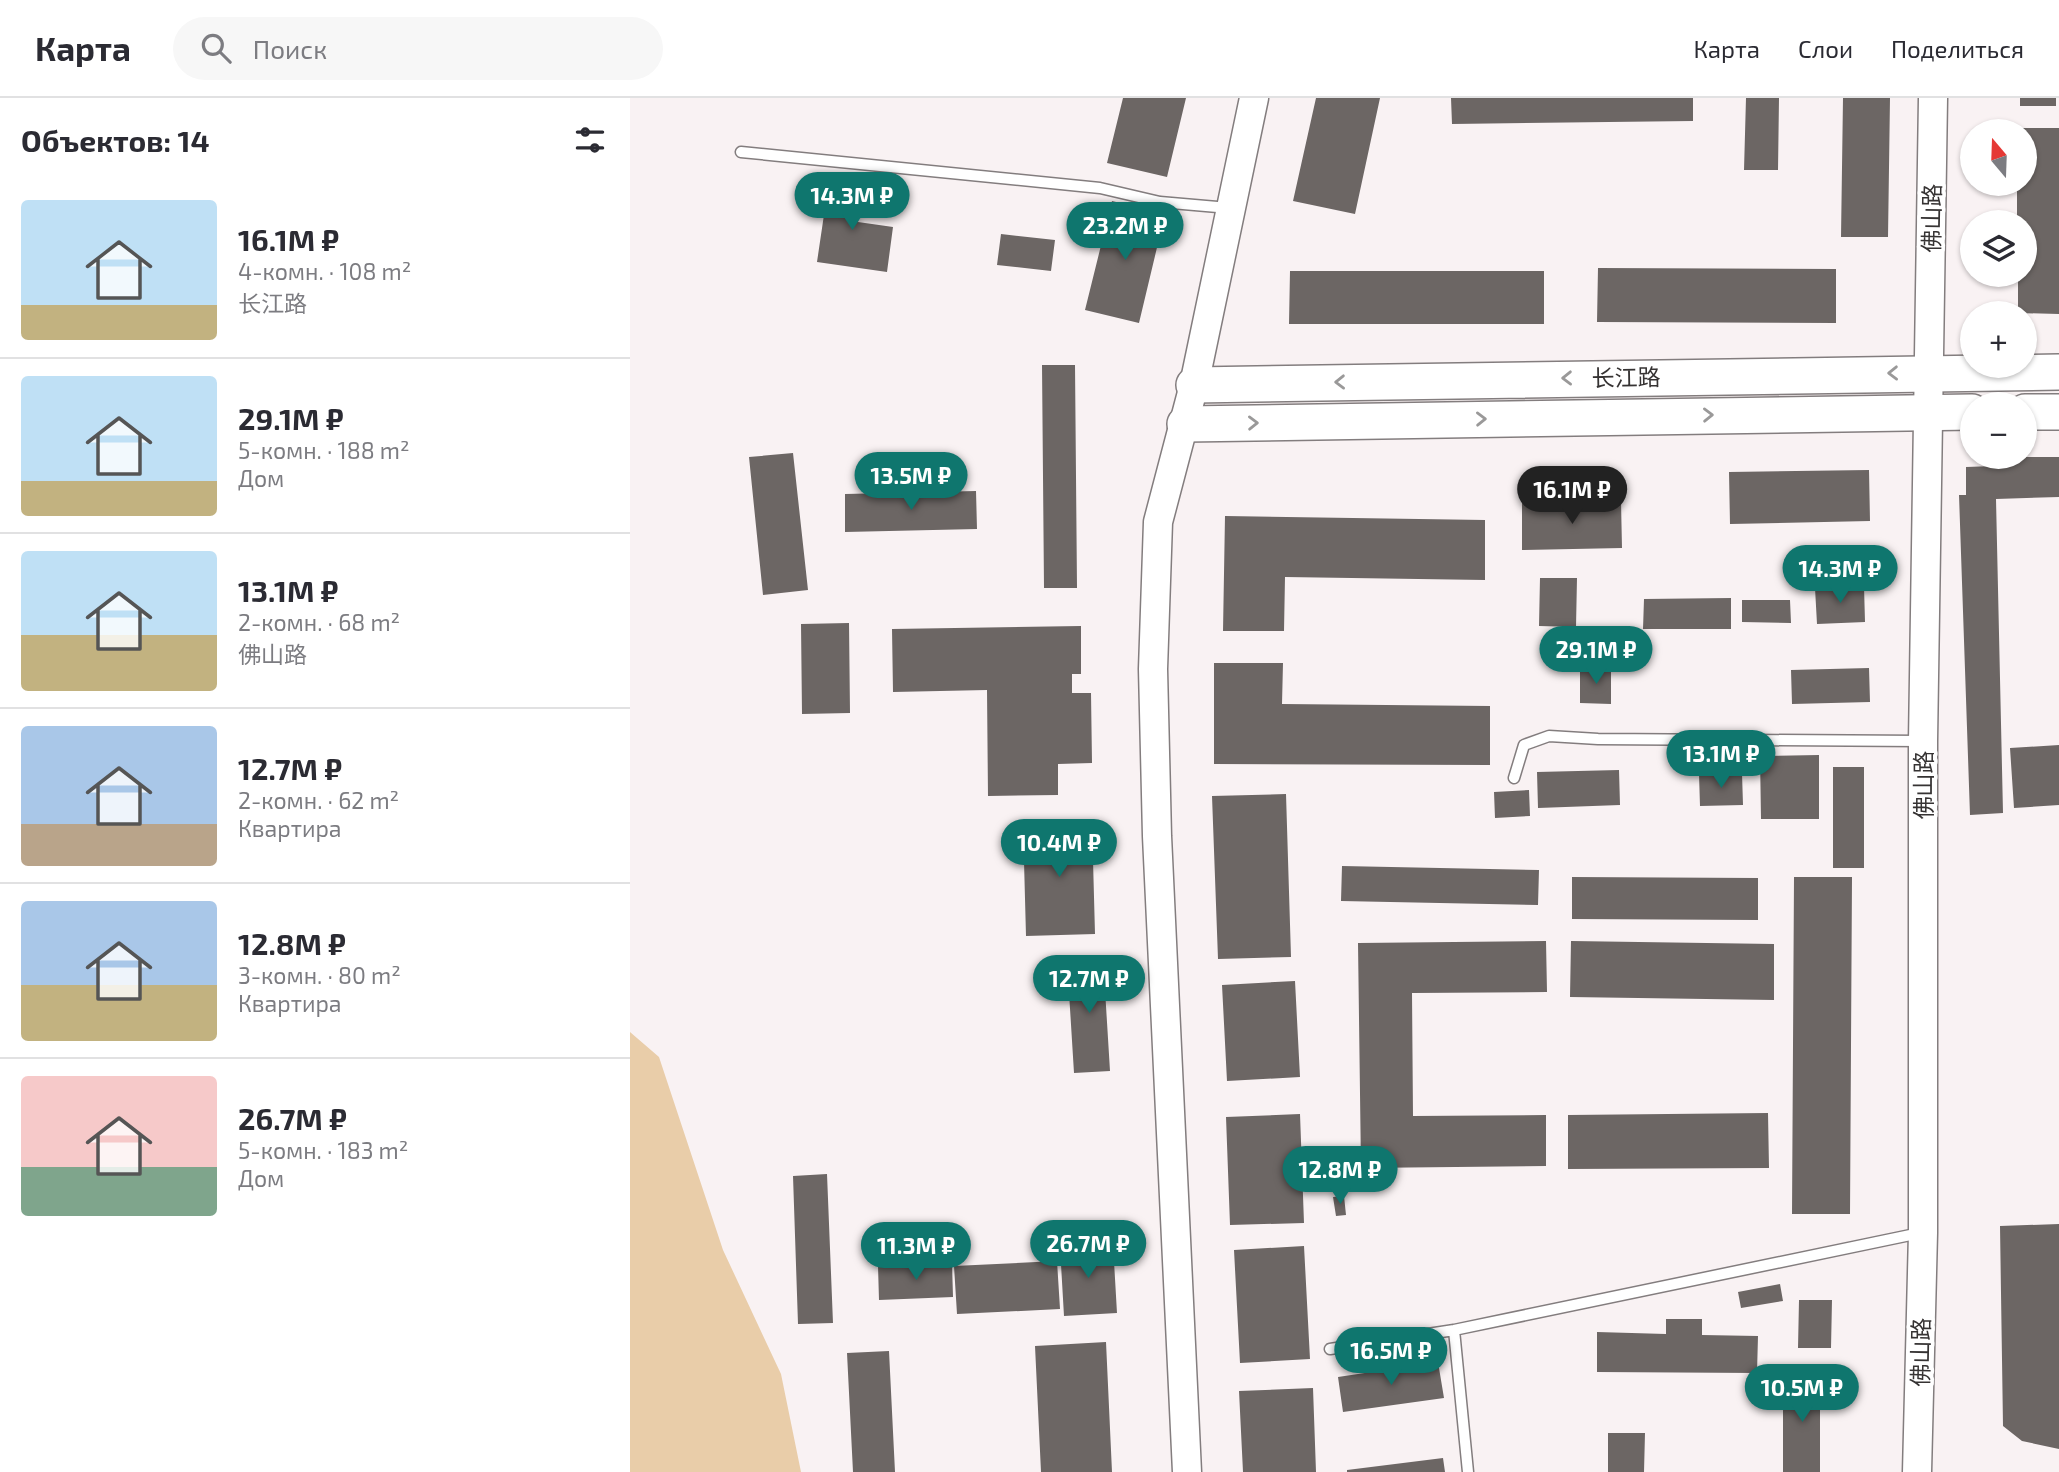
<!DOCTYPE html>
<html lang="ru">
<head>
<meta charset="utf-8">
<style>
  :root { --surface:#fff; --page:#f7f7f7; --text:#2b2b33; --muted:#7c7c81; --line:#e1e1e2; --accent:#0f766e }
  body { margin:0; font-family:"Exo 2","Noto Sans SC",sans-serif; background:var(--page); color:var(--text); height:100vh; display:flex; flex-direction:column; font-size:26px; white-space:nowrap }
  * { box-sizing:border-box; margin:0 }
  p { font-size:23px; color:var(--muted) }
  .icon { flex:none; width:38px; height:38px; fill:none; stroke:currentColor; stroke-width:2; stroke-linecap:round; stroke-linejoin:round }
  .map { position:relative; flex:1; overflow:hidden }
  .details { display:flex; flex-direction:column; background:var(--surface); width:630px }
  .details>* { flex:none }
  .needle { width:46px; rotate:341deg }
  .tools { position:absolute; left:1330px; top:21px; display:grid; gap:14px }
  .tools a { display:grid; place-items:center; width:77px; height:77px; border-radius:50%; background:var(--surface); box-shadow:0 2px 5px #0004; font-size:35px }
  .price { position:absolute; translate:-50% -60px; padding:0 16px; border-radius:24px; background:var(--accent); color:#fff; font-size:23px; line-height:46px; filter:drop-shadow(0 2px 4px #0008) }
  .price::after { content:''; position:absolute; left:50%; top:42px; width:21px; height:16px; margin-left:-10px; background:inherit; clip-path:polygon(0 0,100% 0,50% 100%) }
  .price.selected { background:#222; color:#fff }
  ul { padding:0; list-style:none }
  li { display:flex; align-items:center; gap:21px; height:175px; padding:0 21px }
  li+li { border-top:2px solid var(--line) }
  li span { display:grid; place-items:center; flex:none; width:196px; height:140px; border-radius:7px; color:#555 }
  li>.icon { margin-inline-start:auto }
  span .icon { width:84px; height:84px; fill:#fffc; stroke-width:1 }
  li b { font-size:30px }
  h2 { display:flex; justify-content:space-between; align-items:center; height:84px; padding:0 21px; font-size:30px }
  header { display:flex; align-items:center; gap:42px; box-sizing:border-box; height:98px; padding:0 35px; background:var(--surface); border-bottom:2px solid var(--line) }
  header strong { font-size:33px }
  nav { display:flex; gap:38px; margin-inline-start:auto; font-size:24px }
  .search { width:490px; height:63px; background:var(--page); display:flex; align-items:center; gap:18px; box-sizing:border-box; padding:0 24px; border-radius:38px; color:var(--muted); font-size:26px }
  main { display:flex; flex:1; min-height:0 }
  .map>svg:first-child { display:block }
</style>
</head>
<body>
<header>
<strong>Карта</strong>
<div class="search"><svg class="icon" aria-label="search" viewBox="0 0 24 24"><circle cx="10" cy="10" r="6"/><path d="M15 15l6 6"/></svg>Поиск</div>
<nav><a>Карта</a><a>Слои</a><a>Поделиться</a></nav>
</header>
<main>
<section class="details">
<h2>Объектов: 14<svg class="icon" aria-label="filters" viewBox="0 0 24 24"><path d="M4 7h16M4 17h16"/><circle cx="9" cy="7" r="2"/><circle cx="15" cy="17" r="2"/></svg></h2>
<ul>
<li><span style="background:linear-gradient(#bfe0f5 75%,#c2b280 0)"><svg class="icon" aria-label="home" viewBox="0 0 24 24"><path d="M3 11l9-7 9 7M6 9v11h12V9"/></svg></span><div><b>16.1M ₽</b><p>4-комн. · 108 m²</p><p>长江路</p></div></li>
<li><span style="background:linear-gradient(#bfe0f5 75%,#c2b280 0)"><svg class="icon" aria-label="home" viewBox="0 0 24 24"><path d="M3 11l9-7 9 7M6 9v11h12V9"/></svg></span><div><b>29.1M ₽</b><p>5-комн. · 188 m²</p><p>Дом</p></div></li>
<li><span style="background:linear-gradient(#bfe0f5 60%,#c2b280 0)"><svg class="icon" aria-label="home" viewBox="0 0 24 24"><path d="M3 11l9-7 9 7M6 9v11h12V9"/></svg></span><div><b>13.1M ₽</b><p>2-комн. · 68 m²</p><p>佛山路</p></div></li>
<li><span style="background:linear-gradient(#a9c7e8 70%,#b9a48a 0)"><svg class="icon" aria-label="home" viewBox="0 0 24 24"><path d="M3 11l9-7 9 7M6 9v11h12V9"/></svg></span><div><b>12.7M ₽</b><p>2-комн. · 62 m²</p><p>Квартира</p></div></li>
<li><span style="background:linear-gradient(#a9c7e8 60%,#c2b280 0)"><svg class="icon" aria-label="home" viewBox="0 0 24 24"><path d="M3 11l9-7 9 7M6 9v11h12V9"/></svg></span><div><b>12.8M ₽</b><p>3-комн. · 80 m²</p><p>Квартира</p></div></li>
<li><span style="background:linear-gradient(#f6c9c9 65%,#7fa58c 0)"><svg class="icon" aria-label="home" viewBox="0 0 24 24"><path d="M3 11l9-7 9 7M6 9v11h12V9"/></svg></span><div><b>26.7M ₽</b><p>5-комн. · 183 m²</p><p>Дом</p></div></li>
</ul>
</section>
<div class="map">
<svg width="1429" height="1374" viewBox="0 0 1429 1374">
  <rect width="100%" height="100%" fill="#f9f2f3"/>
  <path fill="#e9cda9" d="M0 934 29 959 93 1152 151 1276 171 1374H0Z"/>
  <path fill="#6c6664" d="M493 0H556L537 79 477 65Z
    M686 0H750L725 116 663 103Z
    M821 0H1063V23L822 26Z
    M1116 0H1149L1148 72H1114Z
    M1213 0H1260L1258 139H1211Z
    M1390 0H1426V8H1390Z
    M1386 30H1429V216L1388 215V177H1395V124H1387V86H1395V33H1386Z
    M199 83 234 88 228 124 263 129 257 174 187 164Z
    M482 103 535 116 509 225 455 212Z
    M371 136 425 142 421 173 367 167Z
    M968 170 1206 171V225L967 224Z
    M660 173H914V226H659Z
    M412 267H445L447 490H414Z
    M163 355 178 492 133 497 119 359Z
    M1364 359H1429V399L1366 401 1373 715 1340 717 1329 397H1336V369L1364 368Z
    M1239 372 1240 423 1100 426 1099 374Z
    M346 393 347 431 215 434V396Z
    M991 403 992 450 892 452V405Z
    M595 418 855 422V482L655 479 654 533H593Z
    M910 480H947L946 529 909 528Z
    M1234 488 1235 524 1187 526 1185 490Z
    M1101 500V531H1013L1014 501Z
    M1112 502H1160L1161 525 1112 524Z
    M219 525 220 615 172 616 171 526Z
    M451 528V576H442V595H461L462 665 428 666V697L358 698 357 592 263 594 262 531Z
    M584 565H653L652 606 860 608V667L584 666Z
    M950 570 981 571V606L950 605Z
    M1239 570 1240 604 1162 606 1161 572Z
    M1429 647V707L1384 710 1380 650Z
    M1189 657V721H1131L1130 658Z
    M1203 669H1234V770H1203Z
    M989 672 990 707 908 710 907 674Z
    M1112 675 1113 707 1070 708 1069 676Z
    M899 692 900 718 865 720 864 694Z
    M656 696 661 859 588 861 582 698Z
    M462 725 465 836 396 838 393 726Z
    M712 768 909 772 908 807 711 803Z
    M942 779 1128 780V822L942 821Z
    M1164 779H1222L1220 1116H1162Z
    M916 843 917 894 782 895 783 1018 916 1017V1068L731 1070 728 845Z
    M941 843 1144 846V902L940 899Z
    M473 859 480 973 444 975 437 862Z
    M665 883 670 979 597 983 592 887Z
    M1138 1015 1139 1070 938 1071V1017Z
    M670 1016 674 1125 600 1127 596 1019Z
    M197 1076 203 1225 168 1226 163 1078Z
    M714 1098 716 1117 706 1118 703 1099Z
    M1429 1126V1351L1392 1343 1373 1328 1370 1128Z
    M483 1146 487 1215 434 1218 430 1149Z
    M674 1148 680 1261 610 1265 604 1152Z
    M427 1163 430 1211 327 1216 324 1168Z
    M322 1165 323 1199 249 1202 248 1168Z
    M1150 1186 1153 1203 1111 1210 1108 1194Z
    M1169 1202H1202L1201 1250H1168Z
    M1036 1221H1072V1237L1128 1238 1127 1275 967 1274V1234L1036 1236Z
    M476 1244 482 1374H411L405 1248Z
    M259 1253 265 1374H223L217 1255Z
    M808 1264 814 1300 713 1314 708 1279Z
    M1190 1278V1374H1153V1279Z
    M683 1290 686 1374H613L609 1293Z
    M978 1335H1015L1014 1374H978Z
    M813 1360 815 1374H717V1372Z"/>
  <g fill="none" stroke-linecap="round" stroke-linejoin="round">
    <g stroke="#837d7e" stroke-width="13">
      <path id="service" d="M111 54 470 90 530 104 599 110
        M884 680 894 647 919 638 968 641 1291 643
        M824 1232 838 1374
        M700 1251 824 1232 1290 1135"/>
    </g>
    <g stroke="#837d7e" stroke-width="31">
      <path id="tertiary" d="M557 1374 527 738 523 571 528 424 564 287 624 0
        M1287 1374 1293 1135V643L1303 0"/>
    </g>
    <g stroke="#837d7e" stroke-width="38">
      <path id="primary" d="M564 287 1429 274
        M1395 314H1429
        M555 326 1342 314"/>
    </g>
    <use href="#service" stroke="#fff" stroke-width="10"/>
    <use href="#tertiary" stroke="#fff" stroke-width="28"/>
    <use href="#primary" stroke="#fff" stroke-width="35"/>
  </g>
  <defs><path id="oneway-chevron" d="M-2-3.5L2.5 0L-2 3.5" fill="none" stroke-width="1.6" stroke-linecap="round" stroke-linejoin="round" transform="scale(1.75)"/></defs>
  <g stroke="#9a9999">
    <use href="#oneway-chevron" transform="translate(1263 275) rotate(179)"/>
    <use href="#oneway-chevron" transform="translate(937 280) rotate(179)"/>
    <use href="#oneway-chevron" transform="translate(710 284) rotate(179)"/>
    <use href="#oneway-chevron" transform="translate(1078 317) rotate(-1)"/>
    <use href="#oneway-chevron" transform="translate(851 321) rotate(-1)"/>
    <use href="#oneway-chevron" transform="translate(623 325) rotate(-1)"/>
  </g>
  <g text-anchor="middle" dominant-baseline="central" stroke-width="7" stroke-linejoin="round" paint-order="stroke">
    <g font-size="23" fill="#363333" stroke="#fff">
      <text transform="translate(1301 120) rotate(-89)">佛山路</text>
      <text transform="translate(996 279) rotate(-1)">长江路</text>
      <text transform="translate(1293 687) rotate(-90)">佛山路</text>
      <text transform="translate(1290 1254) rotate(-89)">佛山路</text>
    </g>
  </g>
</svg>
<div class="tools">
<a><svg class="needle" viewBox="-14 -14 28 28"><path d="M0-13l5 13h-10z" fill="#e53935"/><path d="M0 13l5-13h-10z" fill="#7c7c81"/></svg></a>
<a><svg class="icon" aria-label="layers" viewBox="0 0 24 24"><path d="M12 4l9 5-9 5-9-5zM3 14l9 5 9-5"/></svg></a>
<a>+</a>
<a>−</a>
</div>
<b class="price" style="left:222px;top:134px">14.3M ₽</b>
<b class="price" style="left:495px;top:164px">23.2M ₽</b>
<b class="price" style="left:281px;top:414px">13.5M ₽</b>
<b class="price selected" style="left:942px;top:428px">16.1M ₽</b>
<b class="price" style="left:1210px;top:507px">14.3M ₽</b>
<b class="price" style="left:966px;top:588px">29.1M ₽</b>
<b class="price" style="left:1091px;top:692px">13.1M ₽</b>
<b class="price" style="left:429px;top:781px">10.4M ₽</b>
<b class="price" style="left:459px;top:917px">12.7M ₽</b>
<b class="price" style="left:710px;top:1108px">12.8M ₽</b>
<b class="price" style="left:458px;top:1182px">26.7M ₽</b>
<b class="price" style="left:286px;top:1184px">11.3M ₽</b>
<b class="price" style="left:761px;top:1289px">16.5M ₽</b>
<b class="price" style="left:1172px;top:1326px">10.5M ₽</b>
</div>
</main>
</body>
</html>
